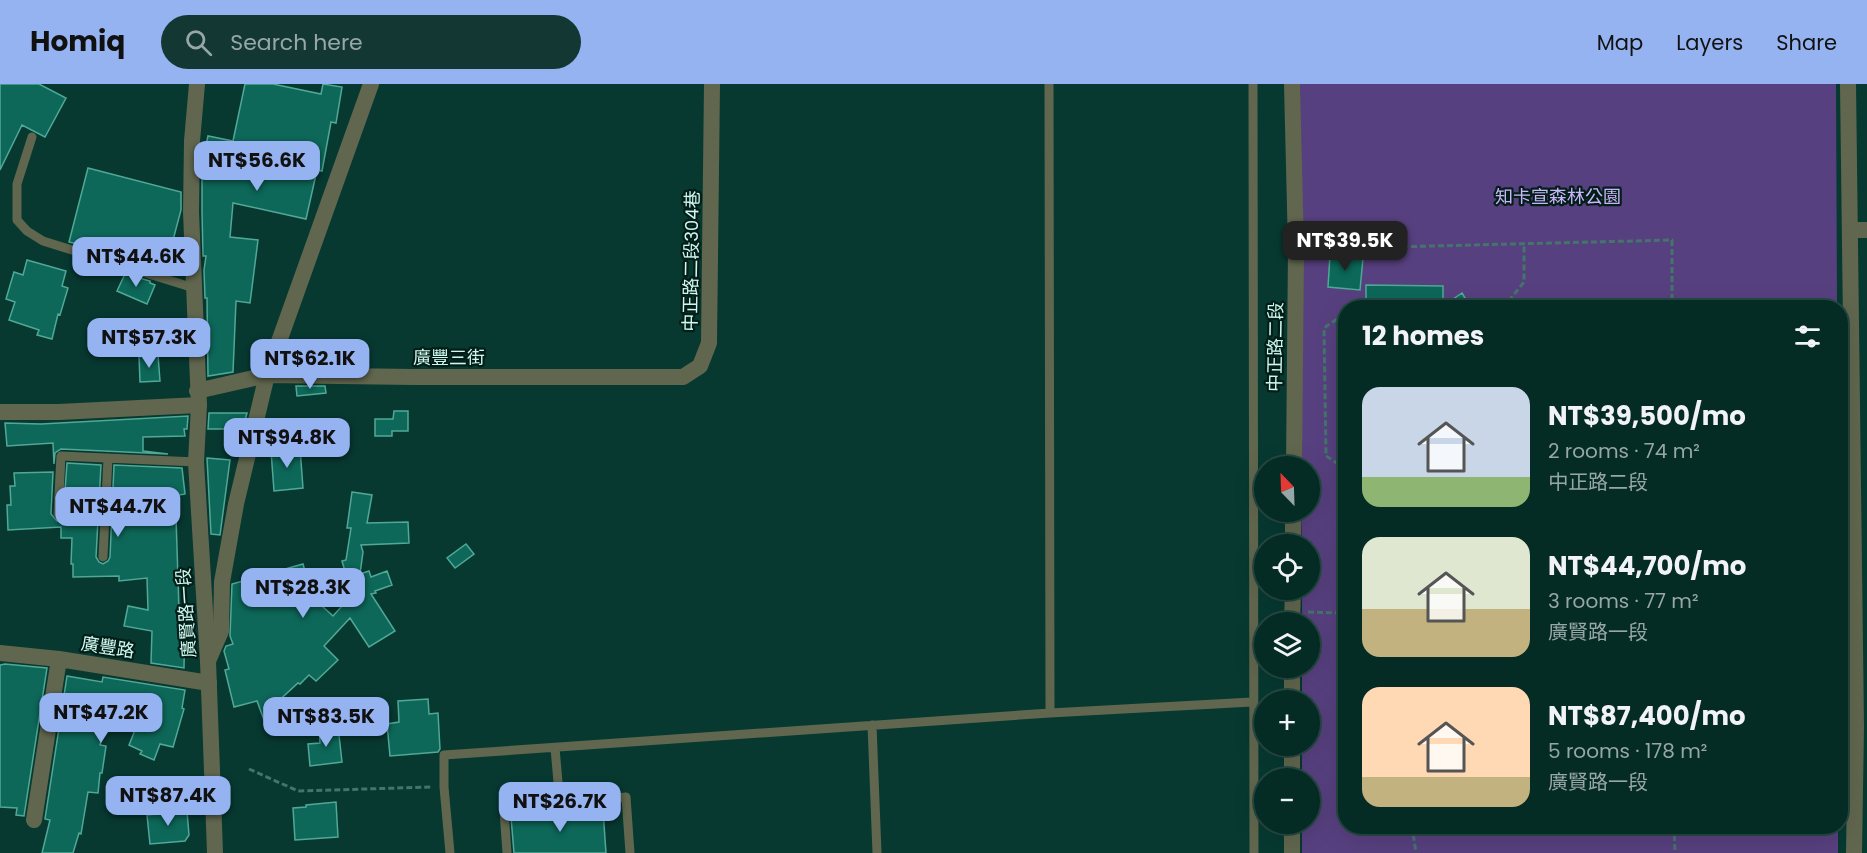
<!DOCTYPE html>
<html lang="en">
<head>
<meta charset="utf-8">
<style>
  :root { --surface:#052b25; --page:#133732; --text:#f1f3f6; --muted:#97a7a7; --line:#264742; --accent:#95b2f1 }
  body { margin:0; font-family:Poppins,"Noto Sans TC",sans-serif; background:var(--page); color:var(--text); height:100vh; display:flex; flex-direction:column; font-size:22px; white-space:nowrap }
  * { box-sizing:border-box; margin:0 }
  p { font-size:20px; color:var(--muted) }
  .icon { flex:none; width:33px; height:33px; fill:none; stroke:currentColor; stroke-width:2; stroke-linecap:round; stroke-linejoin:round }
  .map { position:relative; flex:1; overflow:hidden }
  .details { position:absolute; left:1338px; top:216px; width:510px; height:534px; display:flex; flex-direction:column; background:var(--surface); border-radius:24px; box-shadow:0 6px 24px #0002,0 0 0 2px var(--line) }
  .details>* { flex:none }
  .needle { width:39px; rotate:337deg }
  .buttons { position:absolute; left:1254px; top:372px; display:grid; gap:12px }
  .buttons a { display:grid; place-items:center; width:66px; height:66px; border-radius:50%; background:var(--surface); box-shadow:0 6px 24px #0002,0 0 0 2px var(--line); font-size:30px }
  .price { position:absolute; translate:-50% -51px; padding:0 14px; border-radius:12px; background:var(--accent); color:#111; font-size:20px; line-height:39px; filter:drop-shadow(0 2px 3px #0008) }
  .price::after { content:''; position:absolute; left:50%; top:36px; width:18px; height:14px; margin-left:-9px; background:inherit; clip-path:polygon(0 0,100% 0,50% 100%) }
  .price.selected { background:#222; color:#fff }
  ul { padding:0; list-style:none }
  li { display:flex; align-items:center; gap:18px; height:150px; padding:0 24px }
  li span { display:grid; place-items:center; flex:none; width:168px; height:120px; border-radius:18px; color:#555 }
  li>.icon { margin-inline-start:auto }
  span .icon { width:72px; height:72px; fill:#fffc; stroke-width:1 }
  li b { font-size:26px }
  h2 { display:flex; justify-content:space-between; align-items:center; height:72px; padding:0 24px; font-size:26px }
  header { display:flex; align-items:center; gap:36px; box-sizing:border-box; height:84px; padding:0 30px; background:var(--accent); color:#111 }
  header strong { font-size:28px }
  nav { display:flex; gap:33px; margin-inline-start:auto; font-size:21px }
  .search { width:420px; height:54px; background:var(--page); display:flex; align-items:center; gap:15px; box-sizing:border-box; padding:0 21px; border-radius:33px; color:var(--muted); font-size:22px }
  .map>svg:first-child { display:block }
</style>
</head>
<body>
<header>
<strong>Homiq</strong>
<div class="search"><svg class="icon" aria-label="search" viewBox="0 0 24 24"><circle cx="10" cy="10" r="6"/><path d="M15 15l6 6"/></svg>Search here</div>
<nav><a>Map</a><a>Layers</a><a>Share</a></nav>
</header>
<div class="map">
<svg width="1867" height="769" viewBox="0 0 1867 769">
  <rect width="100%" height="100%" fill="#073931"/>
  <path fill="#57407f" d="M1300 0H1836L1837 223 1346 224V742L1838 743V769H1302V740H1310V694H1302V662H1310V616H1302V584H1310V538H1302V506H1310V460H1302L1301 428H1310V382H1301Z"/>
  <path fill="#0d6859" stroke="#51a897" stroke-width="1.5" d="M0 0H39L66 14 45 53 22 41 0 86Z
    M245 0H273L321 10 323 0 342 3 336 39 331 38 322 87 317 86 306 135 233 119 230 153 258 156 250 219 236 217 233 288 208 292 207 214H205L204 186 206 172H203L202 128V78L208 52 233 57Z
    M88 84 181 108V126L168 175 157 172 153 184 127 176 128 173 69 158Z
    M1330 171 1363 174 1360 206 1328 203Z
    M27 176 66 187 62 202 68 204 60 231 58 230 52 255 37 251 39 246 9 236 15 218 6 215 14 188 23 191Z
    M125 190 150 197V199L155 201 147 220 117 207Z
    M1366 201 1443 202V218H1366Z
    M1462 209 1471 224H1440Z
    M158 271 160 297 140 298 139 272Z
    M296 302H325L326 309 297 312Z
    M394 327H408V347H392V352H375V335H393Z
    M209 329H247L243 344 221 345H208Z
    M188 332 187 345H184L185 352 143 353V367L168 370 61 365 55 369 54 380 53 359 7 362 5 339 41 340Z
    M300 364 303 404 274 407 271 367Z
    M207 374 230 376 220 451 211 450Z
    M67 379 101 381 96 473 99 478 103 480 108 477 110 473 114 381 182 384 185 410 174 412 176 433 179 526 185 527 184 584 151 579 152 547 124 542 128 522 148 526 147 494 119 497V492L73 493V480H71L72 454H61V443L8 446 7 421H11L10 402H15L14 389 53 388 51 430 57 437 63 434Z
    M352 408 372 411 367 439 408 438 409 459 361 461 363 468 360 490 369 487 371 493 387 487 392 501 375 507 376 509 371 510 395 547 369 563 350 534 324 562 338 576 316 597 309 591 300 600 298 599 273 622 277 631 264 636 257 617 234 623 225 586 229 585 224 567 226 562 233 560 230 552 232 500 303 480 312 513 333 532 352 511 342 477 346 476 351 444H347Z
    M466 460 474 470 455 484 447 474Z
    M5 580 47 584 24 732 16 731 17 724 0 723V581Z
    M67 592 102 598 103 593 185 606 182 624 184 625 173 663 160 660 154 676 140 670 142 667 129 661 139 636 107 629 100 661 106 662 102 689H100L98 709 88 708 81 750 79 749 73 769H42L50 736 45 735Z
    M428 615 429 630 438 629 440 665 438 668 390 672 387 640 399 638 398 617Z
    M338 642 342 678 310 682 308 660 320 659 319 644Z
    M336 718 338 753 295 756 293 724 306 723V721Z
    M603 726 606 769H514L511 733Z
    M187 727 189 751 185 757 150 760 147 731Z"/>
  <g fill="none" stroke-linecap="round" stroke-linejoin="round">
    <path stroke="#44746b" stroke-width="3" stroke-dasharray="6 3" stroke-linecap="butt" d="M1312 165 1672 156V224
      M1503 224 1524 198V160
      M1346 235H1337L1324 244 1326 372 1346 385
      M1308 528 1346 529
      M249 685 298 707 432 703
      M1412 742 1416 769
      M1674 742 1675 769"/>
    <path stroke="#61674e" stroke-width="9" d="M1253 0 1254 769
      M32 53 17 100V136L27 147 43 157 194 204
      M58 430 61 372 196 378
      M103 473 108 374
      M1050 629 1252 618
      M872 641 877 769
      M555 664 560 721
      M450 769 444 703V671L1050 629 1049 0
      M507 769 504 727 626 713 630 769"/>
    <path stroke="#61674e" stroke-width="16" d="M1848 0 1856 642 1854 769
      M1850 146H1867
      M0 328H59L199 321
      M0 569 59 575 209 599
      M208 577 221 547 222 498 236 420 267 291 371 0
      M34 736 59 575"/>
    <path stroke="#61674e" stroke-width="16" d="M197 0 192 57 191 128 199 321 196 378 208 577 215 769
      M1292 0 1296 165 1294 382
      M197 307 267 291 413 293H683L700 282 709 259 712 0
      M1293 460V428
      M1292 538 1293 506
      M1292 616V584
      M1292 694V662
      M1292 769V740"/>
  </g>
  <g text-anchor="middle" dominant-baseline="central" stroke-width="4.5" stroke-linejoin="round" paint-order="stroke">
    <g font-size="18" fill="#cbb5fa" stroke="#031e19">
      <text x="1558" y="112">知卡宣森林公園</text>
    </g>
    <g font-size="18" fill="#d0f9ee" stroke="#031e19">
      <text transform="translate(691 177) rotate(-89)">中正路二段304巷</text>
      <text transform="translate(1275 263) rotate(-89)">中正路二段</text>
      <text x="449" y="273">廣豐三街</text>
      <text transform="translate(186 529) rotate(-94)">廣賢路一段</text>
      <text transform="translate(108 563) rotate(9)">廣豐路</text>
    </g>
  </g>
</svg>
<div class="buttons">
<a><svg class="needle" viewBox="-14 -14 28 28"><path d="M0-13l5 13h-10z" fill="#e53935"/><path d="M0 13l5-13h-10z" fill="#97a7a7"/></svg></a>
<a><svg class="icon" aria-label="locate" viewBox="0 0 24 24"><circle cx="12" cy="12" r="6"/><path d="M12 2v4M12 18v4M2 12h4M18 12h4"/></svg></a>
<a><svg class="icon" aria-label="layers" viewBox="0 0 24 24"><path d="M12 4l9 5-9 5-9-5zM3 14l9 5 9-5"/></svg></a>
<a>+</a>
<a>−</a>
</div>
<b class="price" style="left:257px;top:108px">NT$56.6K</b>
<b class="price selected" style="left:1345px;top:188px">NT$39.5K</b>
<b class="price" style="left:136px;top:204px">NT$44.6K</b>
<b class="price" style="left:149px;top:285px">NT$57.3K</b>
<b class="price" style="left:310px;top:306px">NT$62.1K</b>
<b class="price" style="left:287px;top:385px">NT$94.8K</b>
<b class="price" style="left:118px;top:454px">NT$44.7K</b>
<b class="price" style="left:303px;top:535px">NT$28.3K</b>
<b class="price" style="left:101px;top:660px">NT$47.2K</b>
<b class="price" style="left:326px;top:664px">NT$83.5K</b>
<b class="price" style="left:168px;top:743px">NT$87.4K</b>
<b class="price" style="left:560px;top:749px">NT$26.7K</b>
<section class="details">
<h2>12 homes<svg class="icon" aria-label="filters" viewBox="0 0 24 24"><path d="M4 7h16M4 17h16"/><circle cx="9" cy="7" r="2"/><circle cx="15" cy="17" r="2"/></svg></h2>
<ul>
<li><span style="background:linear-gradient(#c9d6e8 75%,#8fb573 0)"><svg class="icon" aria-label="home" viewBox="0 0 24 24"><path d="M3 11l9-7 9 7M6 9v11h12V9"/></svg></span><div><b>NT$39,500/mo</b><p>2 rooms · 74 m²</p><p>中正路二段</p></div></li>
<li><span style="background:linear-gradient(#dfe7d0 60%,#c2b280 0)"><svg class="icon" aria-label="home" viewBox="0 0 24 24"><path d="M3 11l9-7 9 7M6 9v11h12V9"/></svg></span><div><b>NT$44,700/mo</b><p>3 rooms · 77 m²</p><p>廣賢路一段</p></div></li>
<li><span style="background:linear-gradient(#ffd9b3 75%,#c2b280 0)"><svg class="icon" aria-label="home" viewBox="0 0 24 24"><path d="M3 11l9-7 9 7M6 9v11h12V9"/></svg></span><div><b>NT$87,400/mo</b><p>5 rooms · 178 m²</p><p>廣賢路一段</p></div></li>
</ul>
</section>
</div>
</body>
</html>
